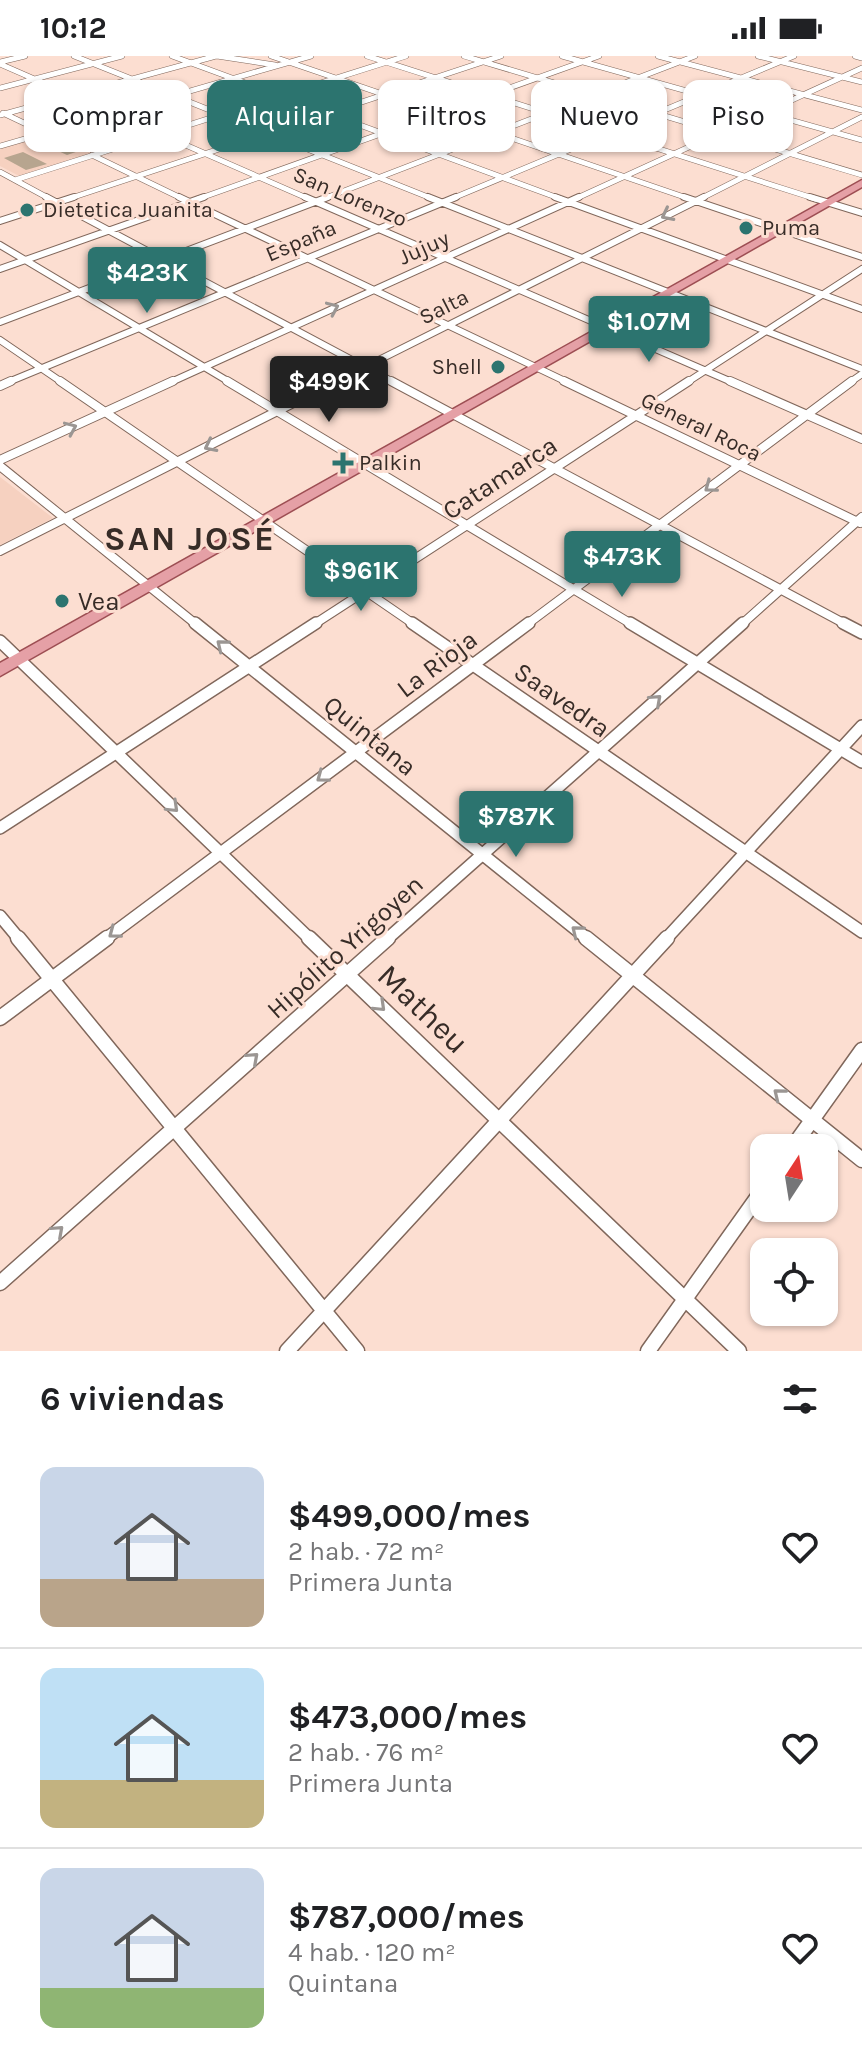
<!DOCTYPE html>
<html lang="es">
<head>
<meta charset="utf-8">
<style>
  :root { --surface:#fff; --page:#f6f6f6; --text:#202124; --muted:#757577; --line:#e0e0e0; --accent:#2c746f }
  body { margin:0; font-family:Karla,sans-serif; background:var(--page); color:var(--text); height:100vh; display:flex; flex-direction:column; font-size:30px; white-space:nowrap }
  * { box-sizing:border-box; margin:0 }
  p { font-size:26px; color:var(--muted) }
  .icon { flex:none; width:44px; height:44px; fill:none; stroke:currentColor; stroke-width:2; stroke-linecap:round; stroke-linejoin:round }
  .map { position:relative; height:1295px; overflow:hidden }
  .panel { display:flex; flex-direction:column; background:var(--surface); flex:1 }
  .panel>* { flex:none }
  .hud { position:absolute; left:24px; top:24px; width:814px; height:72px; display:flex; gap:16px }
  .needle { width:52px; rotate:12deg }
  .buttons { position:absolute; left:750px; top:1078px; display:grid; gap:16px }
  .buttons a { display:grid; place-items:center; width:88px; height:88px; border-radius:16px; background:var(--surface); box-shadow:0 2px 6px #0004; font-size:40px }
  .price { position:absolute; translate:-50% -68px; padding:0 18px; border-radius:8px; background:var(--accent); color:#fff; font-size:26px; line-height:52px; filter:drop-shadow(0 2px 4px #0008) }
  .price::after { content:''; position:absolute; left:50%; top:48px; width:24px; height:18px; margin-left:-12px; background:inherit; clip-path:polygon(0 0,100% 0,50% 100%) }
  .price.selected { background:#222; color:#fff }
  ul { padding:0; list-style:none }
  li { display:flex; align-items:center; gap:24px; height:200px; padding:0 40px }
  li+li { border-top:2px solid var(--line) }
  li span { display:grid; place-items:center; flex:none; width:224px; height:160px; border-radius:16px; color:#555 }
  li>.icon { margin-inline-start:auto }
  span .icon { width:96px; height:96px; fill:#fffc; stroke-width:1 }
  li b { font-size:34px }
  h2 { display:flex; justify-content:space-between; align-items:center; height:96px; padding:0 40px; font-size:34px }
  .pill { padding:0 28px; border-radius:16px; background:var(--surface); box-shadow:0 2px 6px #0004; font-size:28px; line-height:72px }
  .pill.selected { background:var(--accent); color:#fff }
  .status { display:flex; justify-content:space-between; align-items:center; height:56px; padding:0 40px; background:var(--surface); direction:ltr }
  .status svg { height:22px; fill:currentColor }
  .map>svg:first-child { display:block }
</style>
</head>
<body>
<div class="status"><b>10:12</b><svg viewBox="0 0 49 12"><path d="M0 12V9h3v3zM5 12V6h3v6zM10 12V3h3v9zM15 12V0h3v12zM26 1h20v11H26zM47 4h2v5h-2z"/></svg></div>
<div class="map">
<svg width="862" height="1295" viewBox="0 0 862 1295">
  <rect width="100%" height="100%" fill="#fcded1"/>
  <path fill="#f6d1c0" d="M110 61 150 79 21 121 0 110V92Z
    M0 421 53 462 0 489Z"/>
  <path fill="#b7a58f" d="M113 68 132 77 67 99 56 94 79 87 65 80Z
    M23 96 47 108 26 114 4 102Z"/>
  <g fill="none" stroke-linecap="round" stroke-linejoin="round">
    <g stroke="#80675b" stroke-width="6">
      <path id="minor-far4" d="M74 0 433 143
        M172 0 561 143
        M217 0 275 9
        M271 0 690 143
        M367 0 816 143
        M464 0 862 119
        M562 0 862 84
        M658 0 862 54
        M758 0 862 26
        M855 0 862 2
        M0 6 25 0
        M0 8 309 143
        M0 32 122 0
        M3 57 45 77
        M0 59 216 0
        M0 90 311 0
        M92 99 183 143
        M0 116 50 143
        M15 124 406 0
        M68 143 501 0
        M198 143 599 0
        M323 143 695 0
        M451 143 794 0
        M575 143 862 12
        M700 143 862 61"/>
    </g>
    <g stroke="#80675b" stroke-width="8">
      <path id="minor-far3" d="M46 141 395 327
        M179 141 569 327
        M305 141 734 327
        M428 141 862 313
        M555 141 862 253
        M684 141 862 201
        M810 141 862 157
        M0 165 74 141
        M0 189 231 327
        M0 213 204 141
        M0 266 328 141
        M0 284 63 327
        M6 327 456 141
        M169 327 579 141
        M333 327 704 141
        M686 327 862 213
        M849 327 862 318"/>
    </g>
    <g stroke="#80675b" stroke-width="10">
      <path id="minor-far2" d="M60 325 415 569
        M227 325 633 569
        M391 325 847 569
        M564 325 860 467
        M730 325 862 383
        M0 330 11 325
        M0 404 173 325
        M0 410 197 569
        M0 495 337 325
        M313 569 689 325
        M526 569 852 325
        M741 569 862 461"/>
    </g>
    <g stroke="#80675b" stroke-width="14">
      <path id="minor-far1" d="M195 567 589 884
        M412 567 862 876
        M630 567 862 706
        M843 567 862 577
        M0 585 311 884
        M0 772 316 567
        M0 860 20 884
        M104 884 529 567
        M386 884 743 567
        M665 884 862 670"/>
    </g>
    <g stroke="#80675b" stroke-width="17">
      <path id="minor" d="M18 882 357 1295
        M309 882 739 1295
        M586 882 862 1104
        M0 962 107 882
        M792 1092 862 994
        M0 1227 388 882
        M287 1295 667 882
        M648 1295 764 1132"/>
    </g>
    <g stroke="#9d4e53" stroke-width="3">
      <path id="primary" d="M862 124V131L0 620V607Z"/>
    </g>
    <use href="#minor-far4" stroke="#fff" stroke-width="5"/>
    <use href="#minor-far3" stroke="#fff" stroke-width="6"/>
    <use href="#minor-far2" stroke="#fff" stroke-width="8"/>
    <use href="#minor-far1" stroke="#fff" stroke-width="11"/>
    <use href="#minor" stroke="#fff" stroke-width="14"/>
    <use href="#primary" fill="#e5a0a6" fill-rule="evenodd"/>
  </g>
  <defs><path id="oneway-chevron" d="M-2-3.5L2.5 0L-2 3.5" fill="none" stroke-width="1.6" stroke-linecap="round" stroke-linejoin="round" transform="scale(2)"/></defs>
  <g stroke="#9b9693">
    <use href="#oneway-chevron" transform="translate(667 159) rotate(153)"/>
    <use href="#oneway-chevron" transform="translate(333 252) rotate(-24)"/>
    <use href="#oneway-chevron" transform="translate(71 372) rotate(-24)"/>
    <use href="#oneway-chevron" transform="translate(210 390) rotate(153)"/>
    <use href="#oneway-chevron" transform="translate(710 431) rotate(143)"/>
    <use href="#oneway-chevron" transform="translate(222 589) rotate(-141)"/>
    <use href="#oneway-chevron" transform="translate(656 644) rotate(-42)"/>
    <use href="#oneway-chevron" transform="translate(322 721) rotate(143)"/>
    <use href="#oneway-chevron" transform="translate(173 751) rotate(44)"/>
    <use href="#oneway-chevron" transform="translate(577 875) rotate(-141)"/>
    <use href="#oneway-chevron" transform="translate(114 877) rotate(143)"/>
    <use href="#oneway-chevron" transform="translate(380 950) rotate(44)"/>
    <use href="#oneway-chevron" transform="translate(253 1002) rotate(-42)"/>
    <use href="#oneway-chevron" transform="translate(779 1038) rotate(-141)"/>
    <use href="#oneway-chevron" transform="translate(58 1175) rotate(-42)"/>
  </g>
  <g fill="#2c746f" stroke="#fcded1" stroke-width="3">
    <circle cx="27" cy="154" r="8"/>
    <circle cx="746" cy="172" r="8"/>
    <circle cx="498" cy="311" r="8"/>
    <path d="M339 395h8v8h8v8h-8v8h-8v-8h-8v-8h8z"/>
    <circle cx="62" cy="545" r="8"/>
  </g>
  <g text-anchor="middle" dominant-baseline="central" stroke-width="6" stroke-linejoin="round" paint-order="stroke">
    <g font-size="22" fill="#372c27" stroke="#fcded1">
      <text transform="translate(350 141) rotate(23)">San Lorenzo</text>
      <text transform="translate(301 185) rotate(-23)">España</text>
      <text transform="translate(424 192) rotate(-24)">Jujuy</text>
      <text transform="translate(444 251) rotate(-27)">Salta</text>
      <text transform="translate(701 371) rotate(26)">General Roca</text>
    </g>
    <g font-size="22" fill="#372c27" stroke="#fcded1" text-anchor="start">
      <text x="43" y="154">Dietetica Juanita</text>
      <text x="762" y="172">Puma</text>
      <text x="482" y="311" text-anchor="end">Shell</text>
      <text x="359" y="407">Palkin</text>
    </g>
    <g font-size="26" fill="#372c27" stroke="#fcded1">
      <text transform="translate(500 422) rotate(-33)">Catamarca</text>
      <text transform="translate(437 608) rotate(-37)">La Rioja</text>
      <text transform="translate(562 644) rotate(35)">Saavedra</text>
      <text transform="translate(370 680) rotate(39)">Quintana</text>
      <text transform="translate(345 891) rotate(-42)">Hipólito Yrigoyen</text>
    </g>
    <g font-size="26" fill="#372c27" stroke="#fcded1" text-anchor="start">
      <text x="78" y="545">Vea</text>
    </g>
    <g font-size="32" fill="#372c27" stroke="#fcded1">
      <text transform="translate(423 953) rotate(44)">Matheu</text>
    </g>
    <g font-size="34" font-weight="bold" letter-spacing="2" fill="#372c27" stroke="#fcded1">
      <text x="190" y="483">SAN JOSÉ</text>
    </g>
  </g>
</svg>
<div class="buttons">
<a><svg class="needle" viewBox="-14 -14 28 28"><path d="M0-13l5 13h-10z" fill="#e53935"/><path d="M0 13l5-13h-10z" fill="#757577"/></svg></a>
<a><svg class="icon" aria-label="locate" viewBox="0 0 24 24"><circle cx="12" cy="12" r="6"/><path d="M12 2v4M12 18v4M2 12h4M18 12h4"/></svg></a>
</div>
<b class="price" style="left:147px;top:259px">$423K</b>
<b class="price" style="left:649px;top:308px">$1.07M</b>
<b class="price selected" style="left:329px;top:368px">$499K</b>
<b class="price" style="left:622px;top:543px">$473K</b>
<b class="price" style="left:361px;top:557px">$961K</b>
<b class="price" style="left:516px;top:803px">$787K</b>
<div class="hud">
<a class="pill">Comprar</a>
<a class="pill selected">Alquilar</a>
<a class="pill">Filtros</a>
<a class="pill">Nuevo</a>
<a class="pill">Piso</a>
</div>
</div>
<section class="panel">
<h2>6 viviendas<svg class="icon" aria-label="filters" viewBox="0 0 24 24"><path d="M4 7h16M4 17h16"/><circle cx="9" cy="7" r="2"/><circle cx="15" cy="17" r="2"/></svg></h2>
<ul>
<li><span style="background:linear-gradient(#c9d6e8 70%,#b9a48a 0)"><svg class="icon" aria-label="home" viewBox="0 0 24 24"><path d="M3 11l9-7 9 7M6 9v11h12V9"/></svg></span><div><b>$499,000/mes</b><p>2 hab. · 72 m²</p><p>Primera Junta</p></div><svg class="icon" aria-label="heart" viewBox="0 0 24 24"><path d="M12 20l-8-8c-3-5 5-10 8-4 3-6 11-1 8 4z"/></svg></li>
<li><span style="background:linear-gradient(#bfe0f5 70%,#c2b280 0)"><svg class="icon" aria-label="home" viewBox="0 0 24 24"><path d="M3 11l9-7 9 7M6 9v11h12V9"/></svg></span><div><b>$473,000/mes</b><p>2 hab. · 76 m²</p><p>Primera Junta</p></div><svg class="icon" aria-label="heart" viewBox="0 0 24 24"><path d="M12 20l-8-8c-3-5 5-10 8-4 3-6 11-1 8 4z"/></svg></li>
<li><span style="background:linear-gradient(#c9d6e8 75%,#8fb573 0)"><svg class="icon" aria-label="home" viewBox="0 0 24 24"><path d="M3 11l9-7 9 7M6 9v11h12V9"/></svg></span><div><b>$787,000/mes</b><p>4 hab. · 120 m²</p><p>Quintana</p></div><svg class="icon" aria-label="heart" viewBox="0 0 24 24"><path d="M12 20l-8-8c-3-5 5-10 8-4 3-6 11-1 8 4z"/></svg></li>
</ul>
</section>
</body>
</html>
